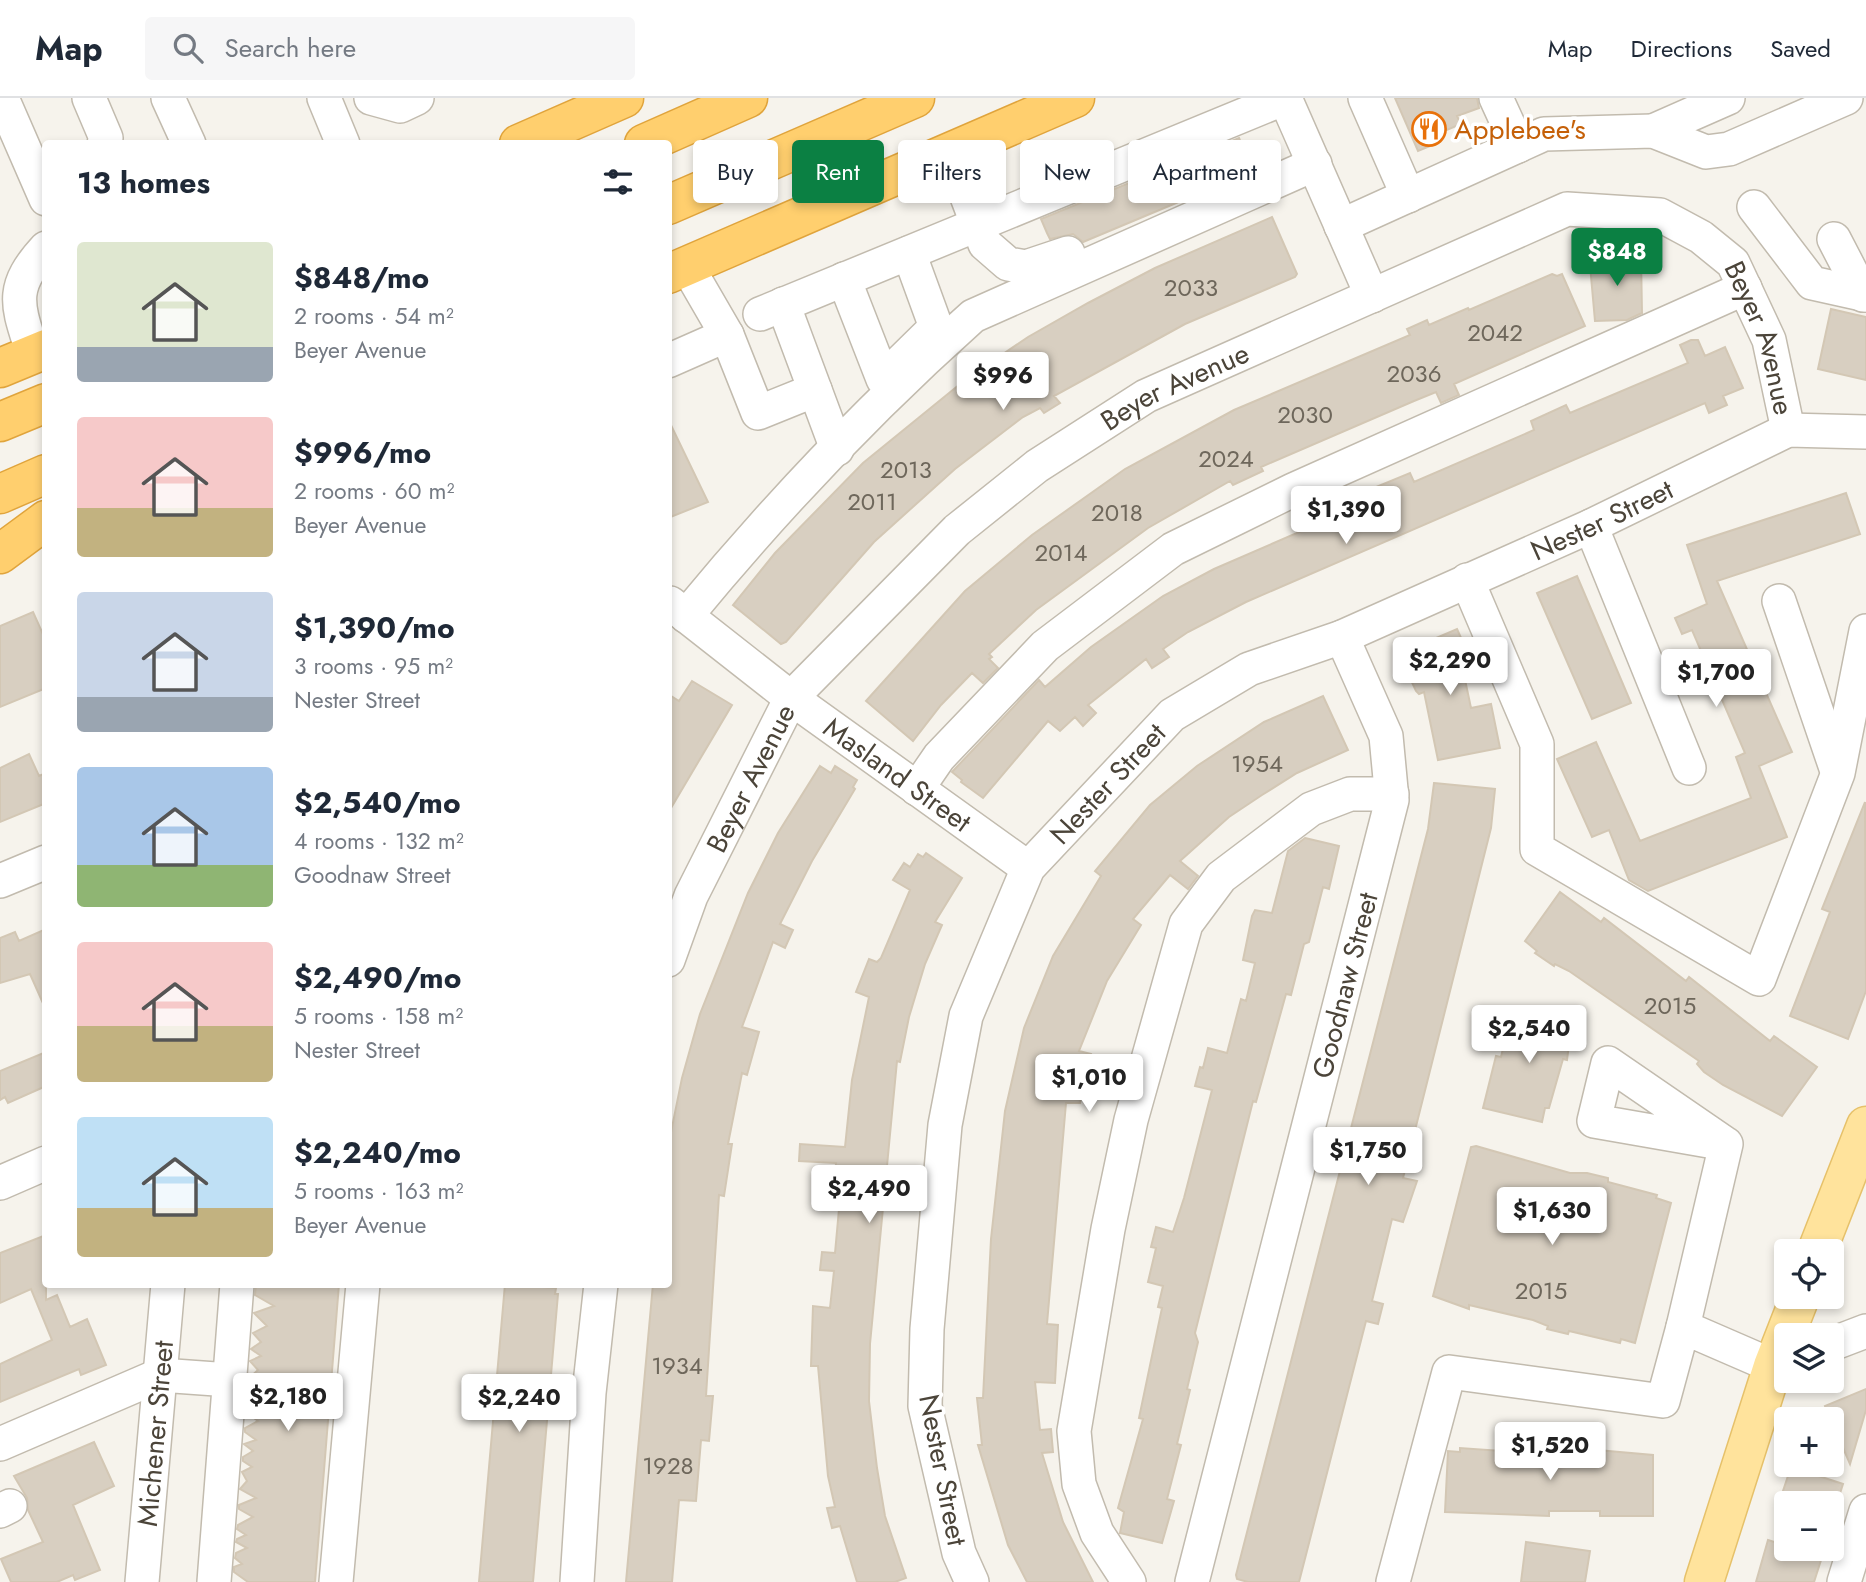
<!DOCTYPE html>
<html lang="en">
<head>
<meta charset="utf-8">
<style>
  :root { --surface:#fff; --page:#f6f6f7; --text:#1f2937; --muted:#747a83; --line:#e0e1e3; --accent:#0b8043 }
  body { margin:0; font-family:Jost,sans-serif; background:var(--page); color:var(--text); height:100vh; display:flex; flex-direction:column; font-size:26px; white-space:nowrap }
  * { box-sizing:border-box; margin:0 }
  p { font-size:23px; color:var(--muted) }
  .icon { flex:none; width:38px; height:38px; fill:none; stroke:currentColor; stroke-width:2; stroke-linecap:round; stroke-linejoin:round }
  .map { position:relative; flex:1; overflow:hidden }
  .side { position:absolute; left:42px; top:42px; width:630px; height:1148px; display:flex; flex-direction:column; background:var(--surface); border-radius:7px; box-shadow:0 4px 10px #0003 }
  .side>* { flex:none }
  .guide { position:absolute; left:693px; top:42px; width:665px; height:63px; display:flex; gap:14px }
  .fabs { position:absolute; left:1774px; top:1141px; display:grid; gap:14px }
  .fabs a { display:grid; place-items:center; width:70px; height:70px; border-radius:7px; background:var(--surface); box-shadow:0 4px 10px #0003; font-size:35px }
  .price { position:absolute; translate:-50% -60px; padding:0 16px; border-radius:7px; background:#fff; color:#222; font-size:23px; line-height:46px; filter:drop-shadow(0 2px 4px #0008) }
  .price::after { content:''; position:absolute; left:50%; top:42px; width:21px; height:16px; margin-left:-10px; background:inherit; clip-path:polygon(0 0,100% 0,50% 100%) }
  .price.active { background:var(--accent); color:#fff }
  ul { padding:0; list-style:none }
  li { display:flex; align-items:center; gap:21px; height:175px; padding:0 35px }
  li span { display:grid; place-items:center; flex:none; width:196px; height:140px; border-radius:7px; color:#555 }
  li>.icon { margin-inline-start:auto }
  span .icon { width:84px; height:84px; fill:#fffc; stroke-width:1 }
  li b { font-size:30px }
  h2 { display:flex; justify-content:space-between; align-items:center; height:84px; padding:0 35px; font-size:30px }
  .pill { padding:0 24px; border-radius:7px; background:var(--surface); box-shadow:0 4px 10px #0003; font-size:24px; line-height:63px }
  .pill.active { background:var(--accent); color:#fff }
  header { display:flex; align-items:center; gap:42px; box-sizing:border-box; height:98px; padding:0 35px; background:var(--surface); border-bottom:2px solid var(--line) }
  header strong { font-size:33px }
  nav { display:flex; gap:38px; margin-inline-start:auto; font-size:24px }
  .search { width:490px; height:63px; background:var(--page); display:flex; align-items:center; gap:18px; box-sizing:border-box; padding:0 24px; border-radius:7px; color:var(--muted); font-size:26px }
  .map>svg:first-child { display:block }
</style>
</head>
<body>
<header>
<strong>Map</strong>
<div class="search"><svg class="icon" aria-label="search" viewBox="0 0 24 24"><circle cx="10" cy="10" r="6"/><path d="M15 15l6 6"/></svg>Search here</div>
<nav><a>Map</a><a>Directions</a><a>Saved</a></nav>
</header>
<div class="map">
<svg width="1866" height="1484" viewBox="0 0 1866 1484">
  <rect width="100%" height="100%" fill="#f6f3ec"/>
  <path fill="#d8cfc1" stroke="#d3c7b4" stroke-width="2" d="M1395 0H1477L1479 10 1457 18 1461 26 1437 36 1440 44 1418 53Z
    M1239 40 1252 72 1231 82 1083 144 1073 136 1050 141 1047 135 1041 121Z
    M1272 119 1297 176 1295 179 1185 226 1054 298 1060 305 1044 315 1040 310 1023 319 955 371 874 444 786 544 781 546 733 507 775 455 863 365 965 282 1028 239 1088 205 1155 170Z
    M1641 158 1642 215 1627 222 1595 223 1590 167 1593 166V161Z
    M1552 176 1557 178 1562 176 1585 228 1454 286 1459 297 1441 305 1436 294 1414 303 1261 369 1263 373 1233 387 1230 383 1148 430 1036 512 989 556 992 559 989 561 998 570 983 585 972 575 941 607 913 643 866 603 965 493 1032 437 1125 371 1234 312 1410 237 1407 231 1427 222 1429 227 1468 210 1469 212Z
    M1831 211 1866 219V282L1818 271Z
    M1691 242H1698L1705 258 1725 249 1743 290 1723 298 1727 307 1709 315 1705 305 1246 504 1188 534 1163 551 1169 559 1152 570 1146 561 1088 607 1096 615 1083 628 1075 619 1060 633 1048 623 983 700 961 684 962 682 952 674 1039 582 1045 589 1091 549 1163 498 1214 471 1380 399 1376 389 1410 375 1414 384 1534 332 1531 323 1566 307 1570 315 1688 265 1680 247Z
    M668 321 708 404 668 420Z
    M1846 395 1860 436 1717 483 1792 654 1759 668 1787 739 1648 793 1629 782 1609 732 1592 739 1557 661 1596 644 1640 743 1751 700 1736 659 1745 655 1692 532 1682 536 1675 520 1707 506 1687 447Z
    M1577 478 1631 605 1592 621 1537 495Z
    M33 514 46 543V590L0 609V528Z
    M1457 531 1475 571 1464 577 1471 610 1491 606 1500 650 1438 662 1424 594 1419 596 1416 593 1400 559 1401 555Z
    M692 583 732 607 668 715V596L679 603Z
    M1323 598 1348 652 1297 675 1262 697 1229 719 1180 763 1198 778 1188 791 1170 777 1133 821 1141 827 1107 883 1079 953 1091 956 1080 1005H1066L1047 1226 1058 1227 1055 1285 1035 1284 1040 1332 1051 1331 1053 1354 1042 1355 1063 1424 1093 1484H1027L1008 1447 978 1347H982L977 1300H983L991 1141 1005 1013 1024 930 1053 858 1101 778 1095 773 1150 707 1197 668 1264 624Z
    M29 656 39 678 46 675V705L0 724V670Z
    M820 668 831 675 835 668 857 682 853 689 855 691 812 763 780 826 793 832 785 850 773 844 742 929 759 934 747 977 742 975 728 1046H732L724 1098 719 1097 706 1298H713L709 1343 701 1342 696 1403 679 1402 672 1484H626L653 1186H668V1049L682 980 700 916 748 795 778 735Z
    M1434 685 1495 691 1491 730 1403 1080 1417 1083 1403 1124 1392 1121 1372 1203 1383 1206 1378 1226 1366 1223 1299 1484H1248L1237 1481 1236 1477 1428 731Z
    M1865 704 1866 893 1848 941 1790 918 1830 814 1822 811Z
    M1305 740 1339 748 1329 791 1323 789 1309 844 1304 846 1291 897 1286 896 1256 1004 1253 1003 1195 1235 1198 1244 1187 1291 1190 1292 1177 1346 1181 1347 1167 1401 1174 1403 1162 1445 1120 1435 1124 1414 1118 1410 1143 1321 1139 1320 1162 1210 1158 1209 1163 1188 1148 1184 1156 1150 1151 1149 1156 1129 1173 1134 1184 1100 1212 992 1195 988 1200 969 1203 970 1208 950 1227 955 1241 901 1246 903 1255 865 1243 862 1252 818 1255 812 1272 815 1288 753Z
    M926 755 962 780 935 824 942 827 925 866 909 919 900 964 897 963 870 1246 869 1303 877 1370 885 1418 906 1480 895 1484H857L840 1428 832 1430 827 1410 835 1409 828 1378 818 1268H811L813 1208 830 1210 834 1173 820 1172 822 1154 835 1155 840 1100H833L836 1065 799 1063 800 1046 845 1049 852 982 869 899 856 894 869 861 877 864 881 860 910 792 893 782 904 765 910 769 918 756 923 759Z
    M1560 794 1601 824 1604 820 1686 883 1689 879 1770 943 1774 938 1817 969 1782 1018 1723 987 1704 974 1697 966 1699 963 1569 873 1555 866 1554 868 1535 855 1537 853 1525 843Z
    M46 831V912L30 876 0 885V840L15 834 19 843Z
    M1513 909 1572 924 1567 962 1563 961 1549 1010H1545L1542 1024 1483 1010 1496 958 1501 959Z
    M46 954V988L8 1005 5 999 0 1002V973Z
    M1476 1048 1570 1075H1587L1608 1080V1084L1657 1097 1656 1100 1671 1105 1635 1245 1621 1241 1620 1245 1569 1233 1568 1236 1547 1231 1548 1228 1533 1222 1469 1207V1211L1433 1198 1471 1049Z
    M46 1137V1202L57 1197 70 1229 87 1221 106 1267 81 1277 79 1271 0 1304V1266L52 1242 31 1191 0 1205V1155Z
    M256 1186H339L315 1484H248L234 1474V1469L242 1466 235 1460 236 1455 247 1450 236 1444 237 1441 246 1437 237 1431 238 1427 253 1419 239 1411V1407L256 1400 240 1391 247 1383 242 1374 252 1369 243 1363V1359L253 1353 244 1346 256 1342 245 1334V1330L258 1323 246 1314 247 1311 262 1302 248 1294 258 1287 249 1280 258 1272 250 1263 261 1258 251 1251 261 1244 253 1235 267 1228 254 1215 274 1208 255 1197Z
    M505 1186 556 1190 555 1196H558L533 1484H479Z
    M1866 1291V1312L1850 1366 1825 1308Z
    M94 1344 114 1388 73 1407 100 1472 75 1482 73 1477 57 1484H11L1 1461 43 1444 28 1412 27 1400 14 1378Z
    M1563 1349 1653 1357V1418H1600V1413H1549V1418L1445 1414 1448 1353 1460 1354V1350L1516 1354 1563 1353Z
    M1791 1369 1843 1386 1837 1405H1779Z
    M1768 1442 1787 1448V1451L1822 1459 1814 1484H1756Z
    M1526 1444 1590 1453 1585 1484H1521Z"/>
  <g fill="none" stroke-linecap="round" stroke-linejoin="round">
    <g stroke="#c2bbae" stroke-width="36">
      <g id="minor">
        <path d="M2 0 46 101"/>
        <path d="M89 0 106 40 104 46"/>
        <path d="M168 0 189 46"/>
        <path d="M324 0 343 46"/>
        <path d="M371 0 400 8 417 0"/>
        <path d="M1285 0 1372 198"/>
        <path d="M1365 0 1408 98"/>
        <path d="M1496 0 1518 48"/>
        <path d="M1653 33 1728 0"/>
        <path d="M950 54 985 146 1008 166 1026 169 1068 155"/>
        <path d="M1754 109 1812 185 1866 197"/>
        <path d="M1341 128 1544 36 1653 33 1706 54 1729 51 1846 0"/>
        <path d="M1834 141 1863 197"/>
        <path d="M687 168 727 237 758 315 815 292"/>
        <path d="M844 181 883 281 936 229 909 155"/>
        <path d="M783 206 837 351"/>
        <path d="M760 216 1285 0"/>
        <path d="M33 256C18 208 8 191 46 150"/>
        <path d="M668 263 727 237"/>
        <path d="M1591 428 1689 670"/>
        <path d="M1467 482 1537 646V751L1759 881 1838 675 1866 533"/>
        <path d="M1779 503 1837 673"/>
        <path id="s1" d="M670 505 791 600 1028 770"/>
        <path d="M686 518C774 411 870 310 973 218L1315 66"/>
        <path d="M917 691 939 659 1045 548 1173 451 1293 392 1745 190"/>
        <path d="M0 783 46 764"/>
        <path id="s2" d="M668 862 691 798 791 600 957 432 1037 368 1146 298 1567 111 1660 117 1701 139 1733 165 1769 242 1788 332"/>
        <path d="M0 1085 46 1065"/>
        <path d="M1683 1229 1726 1046 1608 965 1594 1023 1726 1046"/>
        <path d="M1832 1246 1866 1233"/>
        <path d="M0 1346 160 1277 230 1282"/>
        <path d="M0 1413 10 1408"/>
        <path id="s3" d="M142 1484 168 1186"/>
        <path d="M214 1484 237 1186"/>
        <path d="M336 1484 363 1186"/>
        <path d="M577 1484 589 1295 601 1186"/>
        <path id="s4" d="M972 1484 959 1455 925 1308 927 1231 945 1027 966 918 1028 770 1172 617 1249 571 1342 539 1591 428 1788 332 1866 334"/>
        <path d="M1129 1484 1097 1435 1079 1386 1074 1333 1108 1131 1131 1022 1186 826 1221 779 1311 711 1350 696H1392"/>
        <path id="s5" d="M1192 1484 1392 702 1386 638 1342 539"/>
        <path d="M1393 1484 1449 1274 1663 1303 1683 1229 1773 1268 1787 1263"/>
        <path d="M1844 1484 1866 1413"/>
      </g>
    </g>
    <g stroke="#e6c16a" stroke-width="41">
      <path id="major" d="M1817 1153 1866 1028
        M1704 1484 1773 1268 1800 1199"/>
    </g>
    <g stroke="#e0a43c" stroke-width="41">
      <path id="highway" d="M519 46 624 0
        M644 46 748 0
        M668 107 915 0
        M668 176 1075 0
        M0 270 46 251
        M0 324 46 305
        M0 396 46 376
        M0 456 46 422"/>
    </g>
    <use href="#minor" stroke="#fff" stroke-width="33"/>
    <use href="#major" stroke="#ffe39c" stroke-width="38"/>
    <use href="#highway" stroke="#ffcf6e" stroke-width="38"/>
  </g>
  <defs>
    <g id="restaurant-ring" transform="scale(1.75)"><circle r="9.5" fill="#fff" stroke="#e8710a" stroke-width="1.5"/><path d="M-5-6h1v4h1v-4h1v4h1v-4h1v5L-1.5 .5V6h-2V.5L-5-1ZM5-6V6H3V1.5H1.5Q1.5-4 5-6Z" fill="#e8710a"/></g>
  </defs>
  <g fill-rule="evenodd">
    <use href="#restaurant-ring" x="1429" y="31"/>
  </g>
  <g text-anchor="middle" dominant-baseline="central" stroke-width="7" stroke-linejoin="round" paint-order="stroke">
    <g font-size="24" fill="#6e675b">
      <text x="1191" y="189">2033</text>
      <text x="1495" y="234">2042</text>
      <text x="1414" y="275">2036</text>
      <text x="1305" y="316">2030</text>
      <text x="1226" y="360">2024</text>
      <text x="906" y="371">2013</text>
      <text x="872" y="403">2011</text>
      <text x="1117" y="414">2018</text>
      <text x="1061" y="454">2014</text>
      <text x="1257" y="665">1954</text>
      <text x="1670" y="907">2015</text>
      <text x="1541" y="1192">2015</text>
      <text x="677" y="1267">1934</text>
      <text x="668" y="1367">1928</text>
    </g>
    <g font-size="28" fill="#c56008" stroke="#fff" text-anchor="start">
      <text x="1454" y="31">Applebee's</text>
    </g>
    <g font-size="28" fill="#4b4439" stroke="#fff">
      <text stroke="none"><textPath href="#s2" startOffset="1480">Beyer Avenue</textPath></text>
      <text stroke="none"><textPath href="#s2" startOffset="788">Beyer Avenue</textPath></text>
      <text stroke="none"><textPath href="#s4" startOffset="1419">Nester Street</textPath></text>
      <text stroke="none"><textPath href="#s1" startOffset="285">Masland Street</textPath></text>
      <text stroke="none"><textPath href="#s2" startOffset="200">Beyer Avenue</textPath></text>
      <text stroke="none"><textPath href="#s4" startOffset="852">Nester Street</textPath></text>
      <text stroke="none"><textPath href="#s5" startOffset="616">Goodnaw Street</textPath></text>
      <text stroke="none"><textPath href="#s3" startOffset="149">Michener Street</textPath></text>
      <text transform="translate(943 1372) rotate(79)">Nester Street</text>
    </g>
  </g>
</svg>
<div class="fabs">
<a><svg class="icon" aria-label="locate" viewBox="0 0 24 24"><circle cx="12" cy="12" r="6"/><path d="M12 2v4M12 18v4M2 12h4M18 12h4"/></svg></a>
<a><svg class="icon" aria-label="layers" viewBox="0 0 24 24"><path d="M12 4l9 5-9 5-9-5zM3 14l9 5 9-5"/></svg></a>
<a>+</a>
<a>−</a>
</div>
<b class="price active" style="left:1617px;top:190px">$848</b>
<b class="price" style="left:1003px;top:314px">$996</b>
<b class="price" style="left:1346px;top:448px">$1,390</b>
<b class="price" style="left:1450px;top:599px">$2,290</b>
<b class="price" style="left:1716px;top:611px">$1,700</b>
<b class="price" style="left:1529px;top:967px">$2,540</b>
<b class="price" style="left:1089px;top:1016px">$1,010</b>
<b class="price" style="left:1368px;top:1089px">$1,750</b>
<b class="price" style="left:869px;top:1127px">$2,490</b>
<b class="price" style="left:1552px;top:1149px">$1,630</b>
<b class="price" style="left:288px;top:1335px">$2,180</b>
<b class="price" style="left:519px;top:1336px">$2,240</b>
<b class="price" style="left:1550px;top:1384px">$1,520</b>
<div class="guide">
<a class="pill">Buy</a>
<a class="pill active">Rent</a>
<a class="pill">Filters</a>
<a class="pill">New</a>
<a class="pill">Apartment</a>
</div>
<section class="side">
<h2>13 homes<svg class="icon" aria-label="filters" viewBox="0 0 24 24"><path d="M4 7h16M4 17h16"/><circle cx="9" cy="7" r="2"/><circle cx="15" cy="17" r="2"/></svg></h2>
<ul>
<li><span style="background:linear-gradient(#dfe7d0 75%,#9aa5b1 0)"><svg class="icon" aria-label="home" viewBox="0 0 24 24"><path d="M3 11l9-7 9 7M6 9v11h12V9"/></svg></span><div><b>$848/mo</b><p>2 rooms · 54 m²</p><p>Beyer Avenue</p></div></li>
<li><span style="background:linear-gradient(#f6c9c9 65%,#c2b280 0)"><svg class="icon" aria-label="home" viewBox="0 0 24 24"><path d="M3 11l9-7 9 7M6 9v11h12V9"/></svg></span><div><b>$996/mo</b><p>2 rooms · 60 m²</p><p>Beyer Avenue</p></div></li>
<li><span style="background:linear-gradient(#c9d6e8 75%,#9aa5b1 0)"><svg class="icon" aria-label="home" viewBox="0 0 24 24"><path d="M3 11l9-7 9 7M6 9v11h12V9"/></svg></span><div><b>$1,390/mo</b><p>3 rooms · 95 m²</p><p>Nester Street</p></div></li>
<li><span style="background:linear-gradient(#a9c7e8 70%,#8fb573 0)"><svg class="icon" aria-label="home" viewBox="0 0 24 24"><path d="M3 11l9-7 9 7M6 9v11h12V9"/></svg></span><div><b>$2,540/mo</b><p>4 rooms · 132 m²</p><p>Goodnaw Street</p></div></li>
<li><span style="background:linear-gradient(#f6c9c9 60%,#c2b280 0)"><svg class="icon" aria-label="home" viewBox="0 0 24 24"><path d="M3 11l9-7 9 7M6 9v11h12V9"/></svg></span><div><b>$2,490/mo</b><p>5 rooms · 158 m²</p><p>Nester Street</p></div></li>
<li><span style="background:linear-gradient(#bfe0f5 65%,#c2b280 0)"><svg class="icon" aria-label="home" viewBox="0 0 24 24"><path d="M3 11l9-7 9 7M6 9v11h12V9"/></svg></span><div><b>$2,240/mo</b><p>5 rooms · 163 m²</p><p>Beyer Avenue</p></div></li>
</ul>
</section>
</div>
</body>
</html>
